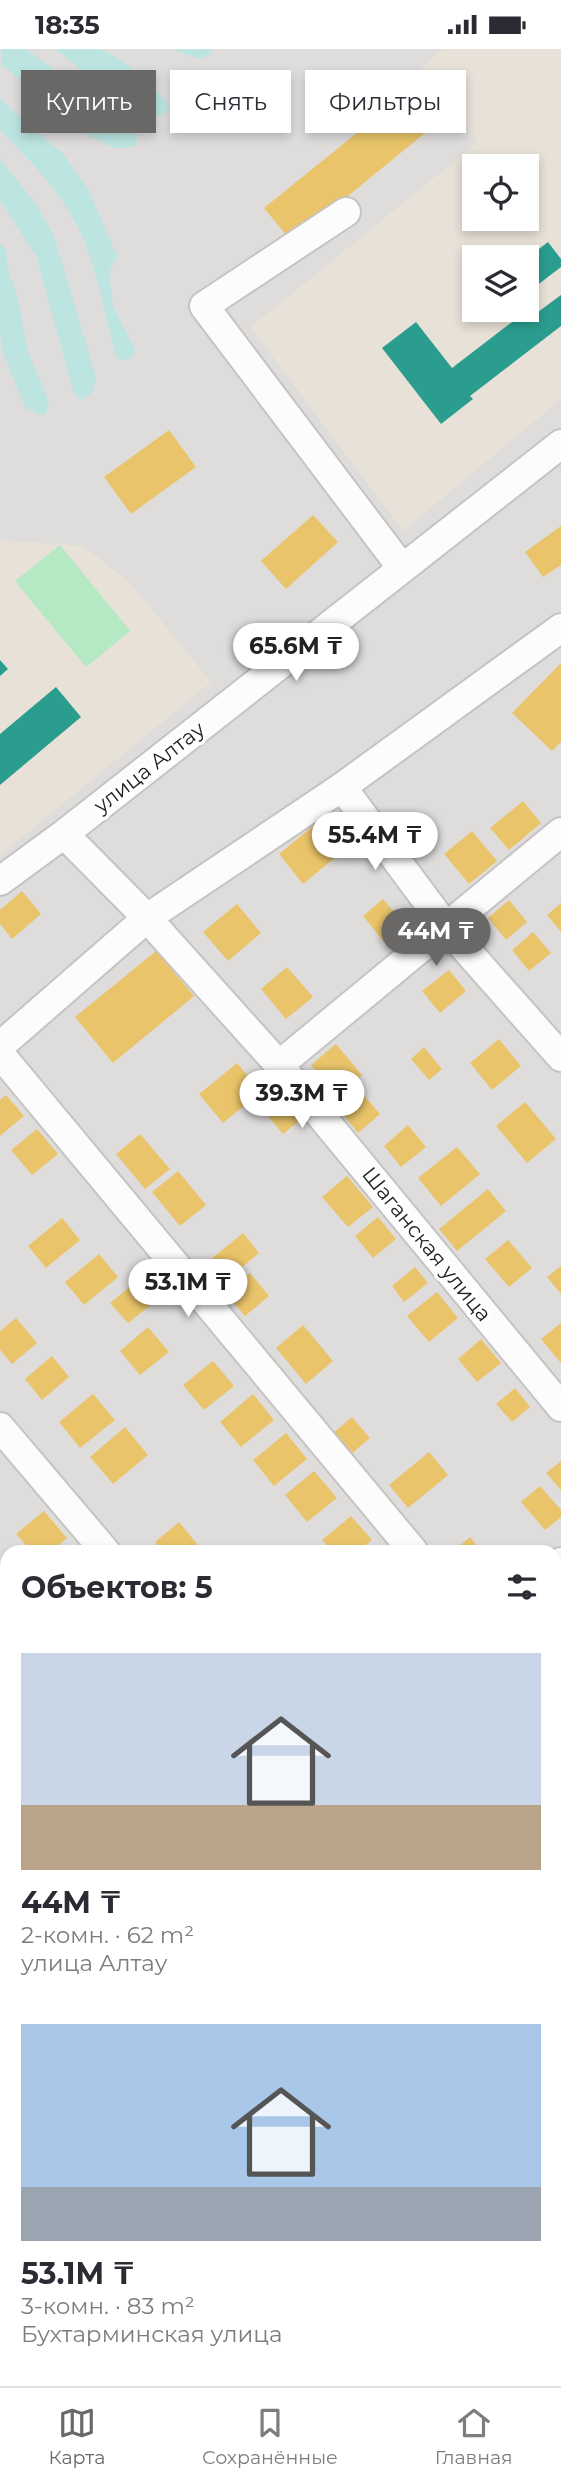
<!DOCTYPE html>
<html lang="ru">
<head>
<meta charset="utf-8">
<style>
  :root { --surface:#fff; --page:#f2f2f3; --text:#2b2b33; --muted:#7c7c81; --line:#e1e1e2; --accent:#696867 }
  body { margin:0; font-family:Montserrat,sans-serif; background:var(--page); color:var(--text); height:100vh; display:flex; flex-direction:column; font-size:26px; white-space:nowrap }
  * { box-sizing:border-box; margin:0 }
  p { font-size:23px; color:var(--muted) }
  .icon { flex:none; width:38px; height:38px; fill:none; stroke:currentColor; stroke-width:2; stroke-linecap:round; stroke-linejoin:round }
  .map { position:relative; flex:1; overflow:hidden }
  .side { position:absolute; left:0px; top:1496px; width:562px; height:842px; display:flex; flex-direction:column; background:var(--surface); border-radius:21px 21px 0 0; box-shadow:0 4px 10px #0003 }
  .side>* { flex:none }
  .banner { position:absolute; left:21px; top:21px; width:520px; height:63px; display:flex; gap:14px }
  .tools { position:absolute; left:462px; top:105px; display:grid; gap:14px }
  .tools a { display:grid; place-items:center; width:77px; height:77px; border-radius:0px; background:var(--surface); box-shadow:0 4px 10px #0003; font-size:35px }
  .price { position:absolute; translate:-50% -60px; padding:0 16px; border-radius:24px; background:#fff; color:#222; font-size:23px; line-height:46px; filter:drop-shadow(0 2px 4px #0008) }
  .price::after { content:''; position:absolute; left:50%; top:42px; width:21px; height:16px; margin-left:-10px; background:inherit; clip-path:polygon(0 0,100% 0,50% 100%) }
  .price.active { background:var(--accent); color:#fff }
  ul { padding:0; list-style:none }
  li { display:grid; align-content:center; gap:14px; height:371px; padding:0 21px }
  li span { display:grid; place-items:center; height:217px; border-radius:0px; color:#555 }
  li>.icon { margin-inline-start:auto }
  span .icon { width:126px; height:126px; fill:#fffc; stroke-width:1 }
  li b { font-size:30px }
  h2 { display:flex; justify-content:space-between; align-items:center; height:84px; padding:0 21px; font-size:30px }
  .pill { padding:0 24px; border-radius:0px; background:var(--surface); box-shadow:0 4px 10px #0003; font-size:24px; line-height:63px }
  .pill.active { background:var(--accent); color:#fff }
  .status { display:flex; justify-content:space-between; align-items:center; height:49px; padding:0 35px; background:var(--surface); direction:ltr }
  .status svg { height:19px; fill:currentColor }
  .dock { display:flex; justify-content:space-around; align-items:center; height:98px; border-top:2px solid var(--line); background:var(--surface); font-size:19px; color:var(--muted) }
  .dock a { display:grid; justify-items:center; gap:4px }
  .dock .active { color:var(--accent) }
  .map>svg:first-child { display:block }
</style>
</head>
<body>
<div class="status"><b>18:35</b><svg viewBox="0 0 49 12"><path d="M0 12V9h3v3zM5 12V6h3v6zM10 12V3h3v9zM15 12V0h3v12zM26 1h20v11H26zM47 4h2v5h-2z"/></svg></div>
<div class="map">
<svg width="561" height="2337" viewBox="0 0 561 2337">
  <defs>
    <pattern id="industrial-grid" width="8" height="8" patternUnits="userSpaceOnUse" patternTransform="scale(1.75)"><rect width="8" height="8" fill="#ede2eb"/><path d="M0 4h8M4 0v8" fill="none" stroke="#cbc2c9"/></pattern>
  </defs>
  <rect width="100%" height="100%" fill="#f0edea"/>
  <path fill="#dfdddc" fill-rule="evenodd" d="M0 0H561V2165L555 2170V1503H7V2331H364L357 2337H0ZM474 117H527V170H474ZM474 208H527V261H474Z"/>
  <path fill="url(#industrial-grid)" d="M561 2189V2337H390L397 2331H555V2195Z"/>
  <path fill="#e7e1d7" fill-rule="evenodd" d="M443 0H561V350L403 482 251 278 478 93 421 19ZM474 117H527V170H474ZM474 208H527V261H474Z
    M0 491 83 497 130 534 211 633 0 806Z"/>
  <path fill="#b4e9c3" d="M60 496 130 582 86 618 15 532Z"/>
  <path fill="#bce5e2" d="M2 0H26L125 73 137 87 136 96 127 99H114L84 84 1 15Z
    M56 0C70 0 86 0 100 0 115 3 165 45 170 60 164 65 159 69 151 66 129 58 73 16 56 0Z
    M172 0H212L210 6 199 10Z
    M0 49 36 83 62 103 88 140 117 207 109 223 113 257 136 302 128 311H119L115 305C105 263 97 218 78 179 60 141 29 111 0 81Z
    M0 110 36 155 54 187 96 328C94 339 93 347 81 351L74 344 36 207 0 151Z
    M0 195 6 200 8 220 17 247 28 303 49 353 46 365 39 366 25 358 3 304 0 285Z"/>
  <path fill="#e9c46a" d="M410 41 437 74 292 193 264 159Z
    M169 381 196 418 131 465 104 428Z
    M313 466 338 493 286 540 261 512Z
    M561 477V516L543 528 525 503Z
    M561 614V693L552 702 512 664Z
    M523 752 541 774 509 801 490 779Z
    M313 777 337 807 303 835 279 805Z
    M472 782 497 812 469 835 444 805Z
    M22 842 41 865 12 890 0 875V861Z
    M383 850 406 877 385 894 363 867Z
    M509 851 527 873 506 891 488 869Z
    M561 854V883L547 866Z
    M237 855 261 884 228 912 203 883Z
    M533 883 551 904 529 922 512 901Z
    M156 902 194 947 113 1014 75 968Z
    M287 918 313 948 286 970 261 940Z
    M449 921 466 942 440 964 422 942Z
    M499 990 521 1017 492 1041 470 1014Z
    M336 995 362 1026 337 1047 311 1016Z
    M424 998 442 1020 429 1031 411 1010Z
    M237 1014 261 1043 223 1074 199 1045Z
    M362 1044 380 1065 358 1084 340 1062Z
    M280 1045 301 1070 283 1085 262 1060Z
    M6 1046 24 1067 0 1087V1051Z
    M525 1053 556 1090 527 1114 496 1077Z
    M408 1076 426 1098 401 1118 384 1097Z
    M37 1080 58 1105 32 1126 11 1101Z
    M140 1085 170 1120 145 1140 116 1105Z
    M457 1098 480 1125 441 1157 418 1129Z
    M178 1122 206 1156 180 1177 152 1143Z
    M347 1127 373 1158 348 1178 322 1148Z
    M488 1140 506 1162 457 1202 439 1180Z
    M378 1168 396 1190 373 1209 355 1187Z
    M62 1169 80 1191 46 1219 28 1197Z
    M243 1184 259 1204 228 1230 211 1210Z
    M508 1191 532 1219 509 1238 485 1210Z
    M99 1205 118 1228 84 1256 65 1233Z
    M561 1217V1245L547 1228Z
    M415 1218 428 1234 404 1253 392 1237Z
    M250 1224 269 1247 245 1267 225 1244Z
    M139 1230 157 1251 128 1274 110 1254Z
    M437 1243 458 1269 429 1293 407 1267Z
    M16 1269 37 1294 12 1315 0 1301V1282Z
    M561 1274V1314L541 1290Z
    M303 1276 333 1312 306 1335 276 1299Z
    M148 1278 169 1303 140 1326 120 1302Z
    M481 1290 501 1314 477 1333 458 1310Z
    M52 1307 69 1328 42 1351 25 1330Z
    M213 1312 234 1337 204 1361 183 1336Z
    M515 1339 530 1358 512 1373 496 1355Z
    M93 1345 115 1371 80 1399 59 1373Z
    M253 1345 274 1371 241 1398 220 1373Z
    M352 1368 370 1389 350 1406 332 1385Z
    M125 1378 148 1406 113 1435 90 1408Z
    M286 1384 307 1410 274 1437 253 1411Z
    M429 1403 448 1426 408 1459 389 1436Z
    M561 1412V1441L546 1424Z
    M314 1422 337 1449 307 1473 285 1446Z
    M540 1437 561 1461V1468L545 1481 521 1453Z
    M44 1462 67 1489 50 1503H32L16 1485Z
    M351 1467 372 1491 357 1503H333L322 1491Z
    M179 1473 198 1496 189 1503H164L155 1493Z
    M470 1488 482 1503H452Z
    M559 1576 561 1579V1622L555 1627V1580Z
    M0 1630 7 1638V1662L0 1667Z
    M0 1756 7 1764V1780L0 1786Z
    M555 1791 561 1799V1820L555 1825Z
    M555 1837 561 1845V1873L555 1878Z
    M0 1846 7 1853V1856L0 1863Z
    M0 1900 7 1909V1943L0 1949Z
    M561 1917V1962L555 1954V1922Z
    M558 2094 561 2098V2135L555 2140V2097Z
    M7 2121V2167L0 2173V2127Z
    M25 2331H44L49 2337H17Z
    M166 2331H183L188 2337H159Z"/>
  <path fill="#2a9d8f" d="M548 193 561 210V218L527 244V209Z
    M561 246V277L470 347 473 350 441 375 382 299 416 273 452 319 533 257 538 263Z
    M0 611 8 620 0 627Z
    M56 638 81 668 0 736V685Z"/>
  <g fill="none" stroke-linecap="round" stroke-linejoin="round">
    <g stroke="#c5c4c2" stroke-width="32">
      <path id="minor" d="M346 163 204 257 402 519
        M342 738 447 879 561 1008
        M64 785 147 869 279 1016 561 1358
        M0 832 64 785 561 395
        M0 997 147 869 342 738 561 579
        M0 1005 414 1503
        M279 1016 561 783
        M0 1378 106 1503
        M555 1518 561 1513
        M555 1672 561 1680
        M0 1725 7 1734
        M0 1979 7 1973
        M555 2039 561 2047
        M0 2068 7 2076
        M555 2209 561 2204
        M220 2331 225 2337
        M504 2331 509 2337
        M395 2337 402 2331"/>
    </g>
    <use href="#minor" stroke="#fdfcfc" stroke-width="28"/>
  </g>
  <g text-anchor="middle" dominant-baseline="central" stroke-width="7" stroke-linejoin="round" paint-order="stroke">
    <g font-size="21" fill="#212121" stroke="#fff">
      <text transform="translate(149 718) rotate(-38)">улица Алтау</text>
      <text transform="translate(427 1195) rotate(51)">Шаганская улица</text>
    </g>
  </g>
</svg>
<div class="tools">
<a><svg class="icon" aria-label="locate" viewBox="0 0 24 24"><circle cx="12" cy="12" r="6"/><path d="M12 2v4M12 18v4M2 12h4M18 12h4"/></svg></a>
<a><svg class="icon" aria-label="layers" viewBox="0 0 24 24"><path d="M12 4l9 5-9 5-9-5zM3 14l9 5 9-5"/></svg></a>
</div>
<b class="price" style="left:296px;top:634px">65.6M ₸</b>
<b class="price" style="left:375px;top:823px">55.4M ₸</b>
<b class="price active" style="left:436px;top:919px">44M ₸</b>
<b class="price" style="left:302px;top:1081px">39.3M ₸</b>
<b class="price" style="left:188px;top:1270px">53.1M ₸</b>
<div class="banner">
<a class="pill active">Купить</a>
<a class="pill">Снять</a>
<a class="pill">Фильтры</a>
</div>
<section class="side">
<h2>Объектов: 5<svg class="icon" aria-label="filters" viewBox="0 0 24 24"><path d="M4 7h16M4 17h16"/><circle cx="9" cy="7" r="2"/><circle cx="15" cy="17" r="2"/></svg></h2>
<ul>
<li><span style="background:linear-gradient(#c9d6e8 70%,#b9a48a 0)"><svg class="icon" aria-label="home" viewBox="0 0 24 24"><path d="M3 11l9-7 9 7M6 9v11h12V9"/></svg></span><div><b>44M ₸</b><p>2-комн. · 62 m²</p><p>улица Алтау</p></div></li>
<li><span style="background:linear-gradient(#a9c7e8 75%,#9aa5b1 0)"><svg class="icon" aria-label="home" viewBox="0 0 24 24"><path d="M3 11l9-7 9 7M6 9v11h12V9"/></svg></span><div><b>53.1M ₸</b><p>3-комн. · 83 m²</p><p>Бухтарминская улица</p></div></li>
</ul>
</section>
</div>
<nav class="dock">
<a class="active"><svg class="icon" aria-label="map" viewBox="0 0 24 24"><path d="M3 6l6-2 6 2 6-2v14l-6 2-6-2-6 2zM9 4v14M15 6v14"/></svg>Карта</a>
<a><svg class="icon" aria-label="saved" viewBox="0 0 24 24"><path d="M7 4h10v16l-5-4-5 4z"/></svg>Сохранённые</a>
<a><svg class="icon" aria-label="home" viewBox="0 0 24 24"><path d="M3 11l9-7 9 7M6 9v11h12V9"/></svg>Главная</a>
</nav>
</body>
</html>
